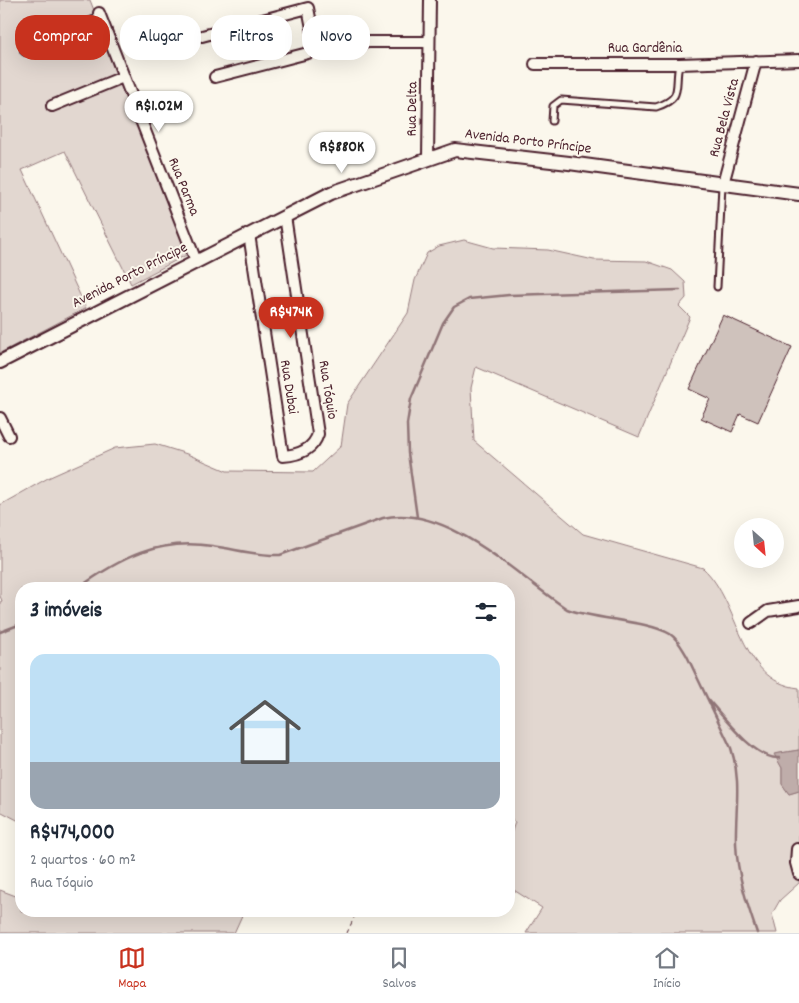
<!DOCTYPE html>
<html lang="pt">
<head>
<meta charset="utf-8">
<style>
  :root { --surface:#fff; --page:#f2f2f3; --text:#1f2937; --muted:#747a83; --line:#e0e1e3; --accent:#c8321e }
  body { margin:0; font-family:Dekko,sans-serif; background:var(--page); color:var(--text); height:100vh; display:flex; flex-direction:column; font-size:19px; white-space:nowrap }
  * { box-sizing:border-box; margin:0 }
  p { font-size:16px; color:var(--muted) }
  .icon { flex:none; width:28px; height:28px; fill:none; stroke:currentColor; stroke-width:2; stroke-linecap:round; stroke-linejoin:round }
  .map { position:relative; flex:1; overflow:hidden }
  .side { position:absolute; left:15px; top:582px; width:500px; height:335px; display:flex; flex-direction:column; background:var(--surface); border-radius:20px; box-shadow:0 5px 20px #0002 }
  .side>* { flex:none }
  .guide { position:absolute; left:15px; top:15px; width:500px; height:45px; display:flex; gap:10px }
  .needle { width:32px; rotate:153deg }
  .buttons { position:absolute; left:734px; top:518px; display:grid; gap:10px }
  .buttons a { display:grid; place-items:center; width:50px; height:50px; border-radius:50%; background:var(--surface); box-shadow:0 5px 20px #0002; font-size:25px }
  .price { position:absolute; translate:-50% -42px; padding:0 11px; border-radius:18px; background:#fff; color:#222; font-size:16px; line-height:32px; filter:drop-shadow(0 1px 2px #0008) }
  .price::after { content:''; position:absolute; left:50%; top:30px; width:15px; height:11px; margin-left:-8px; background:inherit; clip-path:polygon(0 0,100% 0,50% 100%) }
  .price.selected { background:var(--accent); color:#fff }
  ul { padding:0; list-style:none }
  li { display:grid; align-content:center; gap:10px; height:265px; padding:0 15px }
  li span { display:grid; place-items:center; height:155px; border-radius:15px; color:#555 }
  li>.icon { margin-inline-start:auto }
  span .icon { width:90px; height:90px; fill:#fffc; stroke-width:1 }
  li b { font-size:21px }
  h2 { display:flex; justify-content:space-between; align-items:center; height:60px; padding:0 15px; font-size:21px }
  .tag { padding:0 18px; border-radius:20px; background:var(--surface); box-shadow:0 5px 20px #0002; font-size:18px; line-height:45px }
  .tag.selected { background:var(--accent); color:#fff }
  .tabs { display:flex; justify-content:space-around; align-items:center; height:70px; border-top:1px solid var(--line); background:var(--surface); font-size:14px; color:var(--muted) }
  .tabs a { display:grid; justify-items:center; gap:2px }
  .tabs .selected { color:var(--accent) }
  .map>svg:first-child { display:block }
</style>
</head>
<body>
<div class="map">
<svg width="799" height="933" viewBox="0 0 799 933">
  <rect width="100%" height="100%" fill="#fbf7ec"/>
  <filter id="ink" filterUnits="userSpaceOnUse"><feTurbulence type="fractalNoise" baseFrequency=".02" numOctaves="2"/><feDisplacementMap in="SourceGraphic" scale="10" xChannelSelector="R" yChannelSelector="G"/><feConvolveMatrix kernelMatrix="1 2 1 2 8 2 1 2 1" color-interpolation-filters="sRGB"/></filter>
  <g filter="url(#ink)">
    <path fill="#e2d7d0" stroke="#967b7e" d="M0 0H90L188 254 131 284 65 151 22 170 86 308 0 353Z
      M464 240 493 248 548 250 594 260 646 261 672 270 685 282 686 298 679 306 690 317 639 437 476 367 471 388 474 441 583 534 703 568C741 603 738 681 799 688V750L775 754 782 768V784L789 794 799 791V883L780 900 772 914 777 933H526L542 908 509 887V840L515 822 509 818V589H21V822L0 811V602L2 601 0 596V505L48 478 115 448 155 444 187 454 227 471 313 472 341 446 347 404 408 313 415 280 427 253 439 246Z
      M0 890 21 898V911H244L234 933H0Z"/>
    <path fill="#bfadaa" stroke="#907477" d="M799 750V791L789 794 782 784V768L774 754Z"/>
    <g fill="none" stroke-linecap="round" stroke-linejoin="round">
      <path stroke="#907477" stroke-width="2.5" d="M417 517 408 453 407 424 411 399 443 323 454 307 469 299 509 295 680 290
        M77 589C120 558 158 538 212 546 235 549 257 556 280 555L383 518C447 503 517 576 567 609 596 620 646 620 670 634 678 639 682 648 687 656L731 748C742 782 735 809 736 843 737 874 747 904 757 933
        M0 632 21 624
        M707 698C722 715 755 760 779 758"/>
    </g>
    <path fill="#cfc2bc" stroke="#4a1f2b" d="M723 315 792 347 758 422 740 414 732 432 701 418 710 399 689 389Z"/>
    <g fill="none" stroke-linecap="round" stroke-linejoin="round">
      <g stroke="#4a1f2b" stroke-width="9">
        <path id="service" d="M552 121 553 106 561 100 656 107C684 98 674 88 679 64
          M717 287 722 185"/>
      </g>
      <g stroke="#4a1f2b" stroke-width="14">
        <path id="minor" d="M99 13 196 261
          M202 36 308 8 316 48
          M26 50 101 19
          M535 64H679L799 60
          M215 77 308 53 316 48 369 42H429
          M52 106 123 77
          M428 158 430 0
          M723 184 756 61
          M249 234 283 456C299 455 313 450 318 434L285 216
          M0 418 9 436
          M751 623 768 611 799 606
          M797 849 796 863 799 874"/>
      </g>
      <g stroke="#4a1f2b" stroke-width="16">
        <path id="tertiary" d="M0 362 331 193 455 150 569 163 799 194"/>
      </g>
      <path stroke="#4a1f2b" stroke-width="1" stroke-dasharray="4 4" stroke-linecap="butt" d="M347 933 357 911"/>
      <use href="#service" stroke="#fbf7ec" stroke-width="5"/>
      <use href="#minor" stroke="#fbf7ec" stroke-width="10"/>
      <use href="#tertiary" stroke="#fbf7ec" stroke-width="12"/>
    </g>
  </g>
  <g text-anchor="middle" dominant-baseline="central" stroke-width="4" stroke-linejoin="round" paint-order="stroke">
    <g font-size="15" fill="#4a1f2b" stroke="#fbf7ec">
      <text x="645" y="49">Rua Gardênia</text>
      <text transform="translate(413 109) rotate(-89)">Rua Delta</text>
      <text transform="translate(725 118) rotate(-75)">Rua Bela Vista</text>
      <text transform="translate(528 142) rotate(7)">Avenida Porto Príncipe</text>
      <text transform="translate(183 187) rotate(68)">Rua Parma</text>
      <text transform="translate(130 276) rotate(-27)">Avenida Porto Príncipe</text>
      <text transform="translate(288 387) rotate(81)">Rua Dubai</text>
      <text transform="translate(327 390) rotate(81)">Rua Tóquio</text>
    </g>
  </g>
</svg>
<div class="buttons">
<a><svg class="needle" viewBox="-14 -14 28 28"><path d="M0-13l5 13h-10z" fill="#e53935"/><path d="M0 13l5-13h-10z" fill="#747a83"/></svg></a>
</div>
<b class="price" style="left:159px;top:133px">R$1.02M</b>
<b class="price" style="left:342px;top:174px">R$880K</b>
<b class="price selected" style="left:291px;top:339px">R$474K</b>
<div class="guide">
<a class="tag selected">Comprar</a>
<a class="tag">Alugar</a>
<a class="tag">Filtros</a>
<a class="tag">Novo</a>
</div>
<section class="side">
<h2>3 imóveis<svg class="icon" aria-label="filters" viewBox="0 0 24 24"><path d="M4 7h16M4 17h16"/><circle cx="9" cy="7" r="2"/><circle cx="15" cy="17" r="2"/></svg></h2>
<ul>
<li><span style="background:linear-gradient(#bfe0f5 70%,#9aa5b1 0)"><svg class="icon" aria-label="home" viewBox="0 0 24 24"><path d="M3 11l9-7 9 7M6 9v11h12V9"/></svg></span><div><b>R$474,000</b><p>2 quartos · 60 m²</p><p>Rua Tóquio</p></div></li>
</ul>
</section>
</div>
<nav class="tabs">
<a class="selected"><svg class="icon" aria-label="map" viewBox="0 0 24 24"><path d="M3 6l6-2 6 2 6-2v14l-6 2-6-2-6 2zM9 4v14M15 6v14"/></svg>Mapa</a>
<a><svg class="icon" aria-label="saved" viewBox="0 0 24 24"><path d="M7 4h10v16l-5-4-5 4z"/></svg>Salvos</a>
<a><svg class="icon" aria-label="home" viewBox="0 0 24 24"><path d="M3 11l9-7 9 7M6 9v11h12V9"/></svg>Início</a>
</nav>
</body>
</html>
